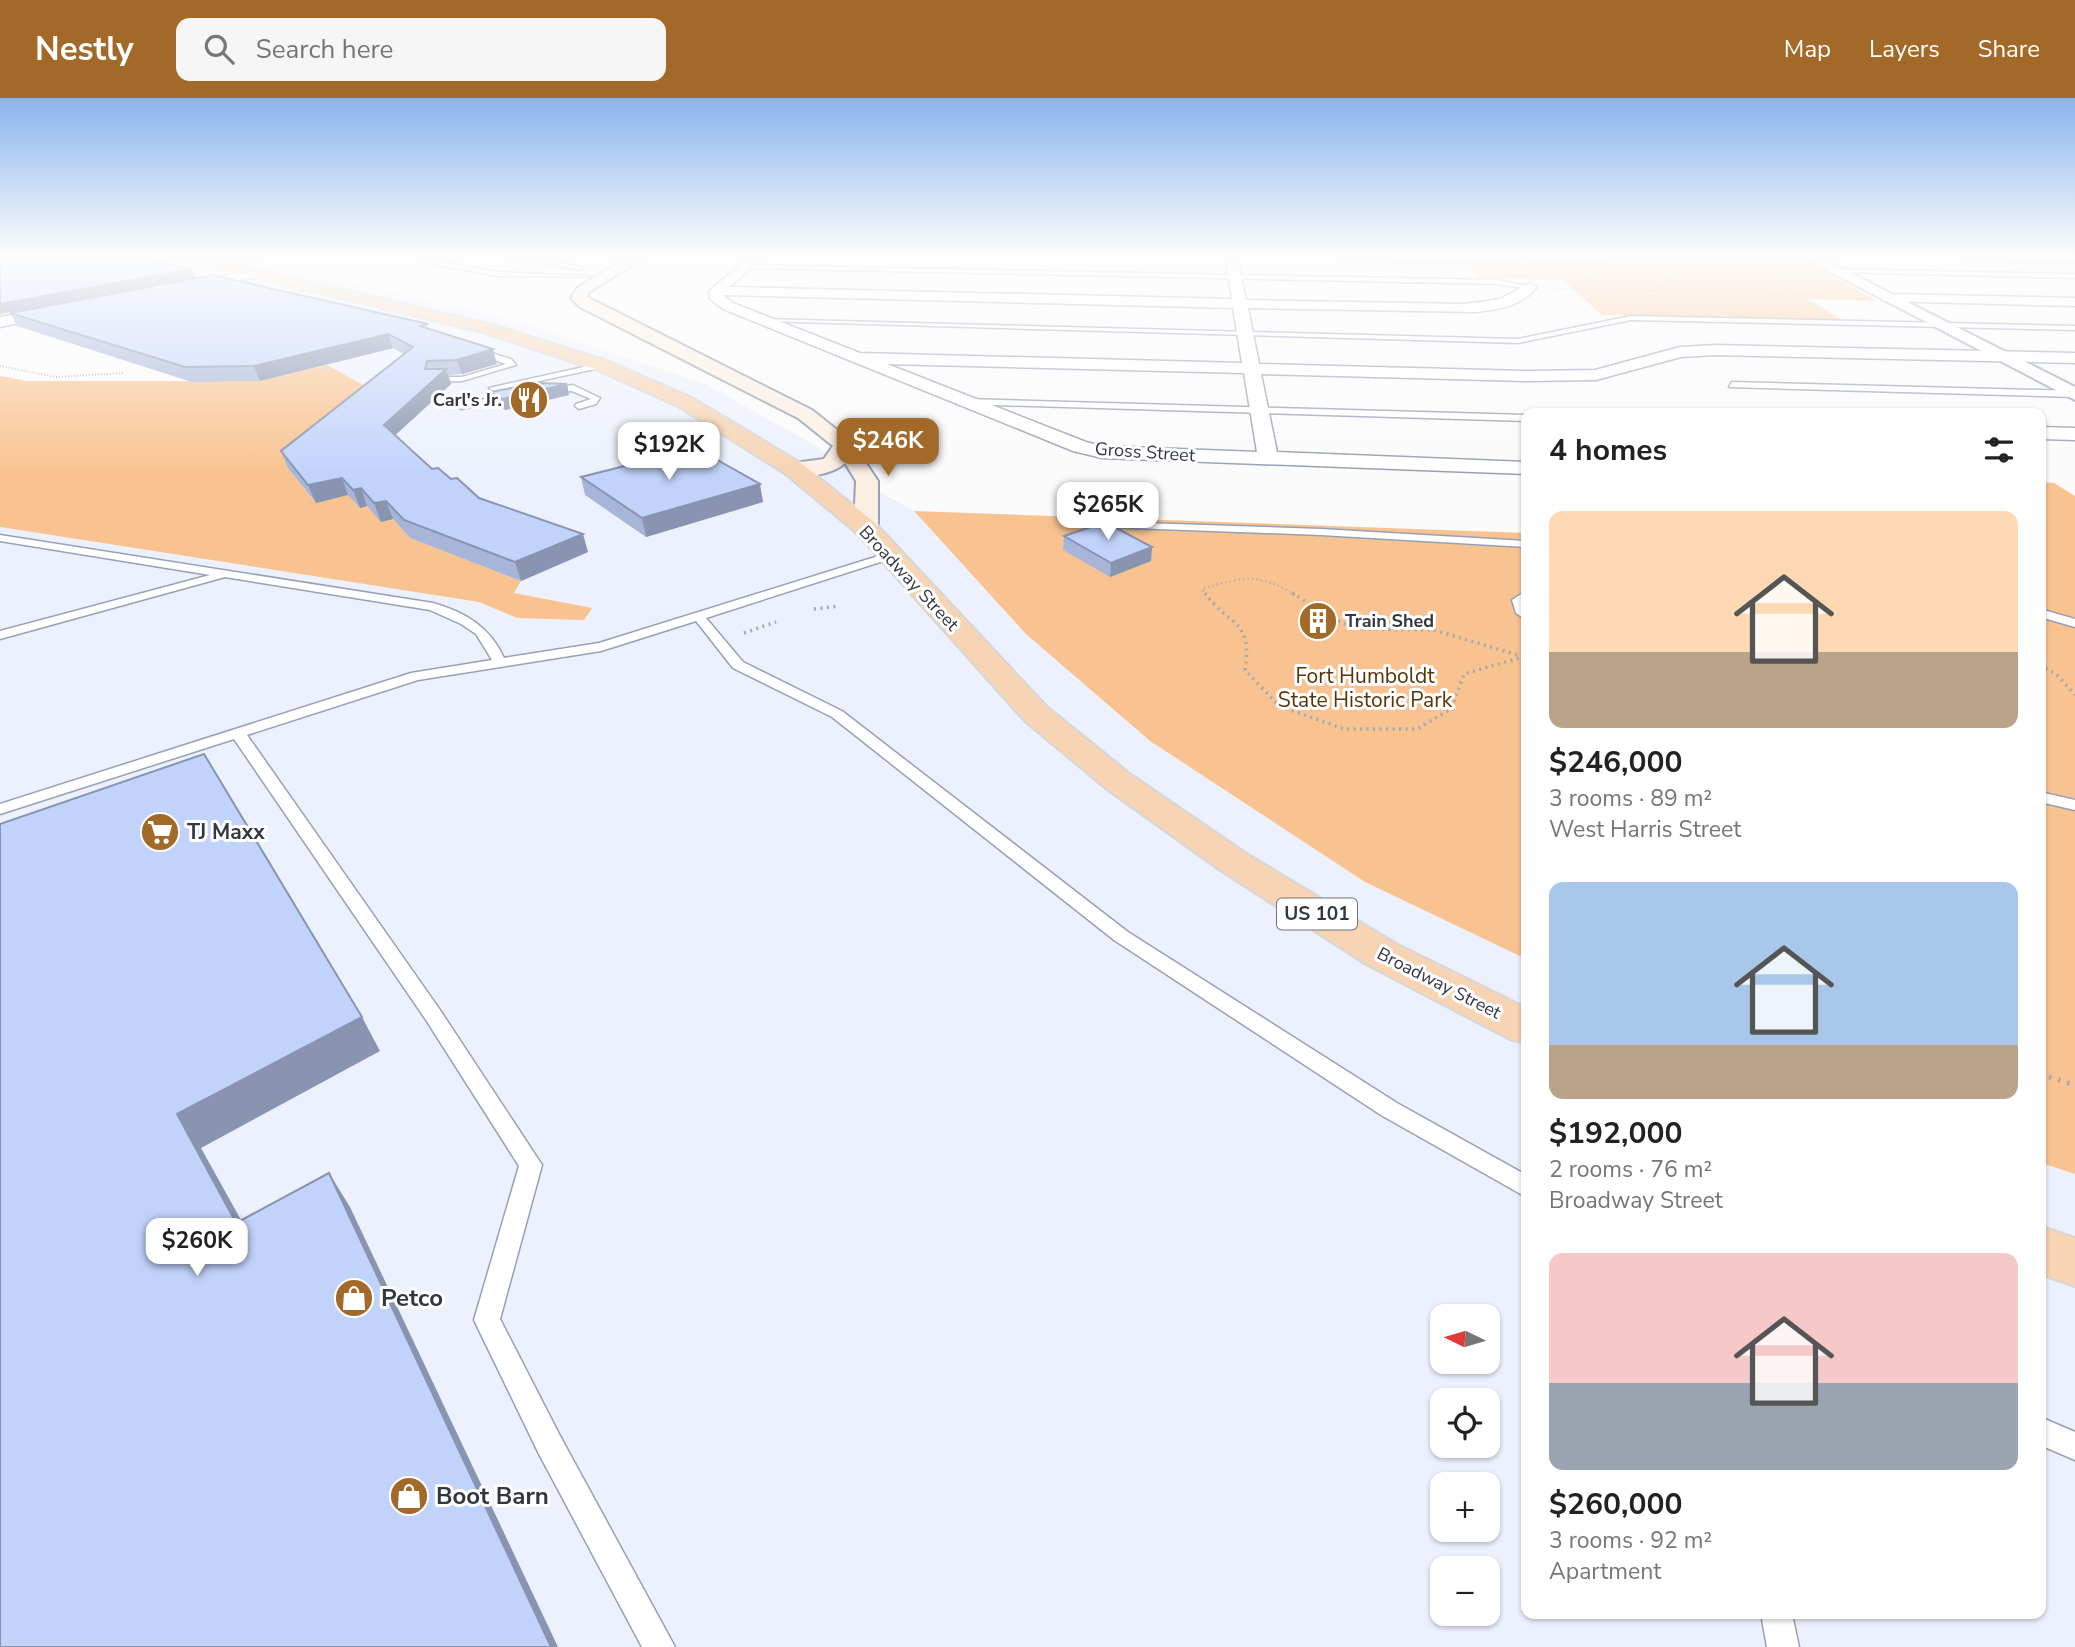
<!DOCTYPE html>
<html lang="en">
<head>
<meta charset="utf-8">
<style>
  :root { --surface:#fff; --page:#f6f6f6; --text:#222; --muted:#767676; --accent:#a36929 }
  body { margin:0; font-family:"Nunito Sans",sans-serif; background:var(--page); color:var(--text); height:100vh; display:flex; flex-direction:column; font-size:26px; white-space:nowrap }
  * { box-sizing:border-box; margin:0 }
  p { font-size:23px; color:var(--muted) }
  .icon { flex:none; width:38px; height:38px; fill:none; stroke:currentColor; stroke-width:2; stroke-linecap:round; stroke-linejoin:round }
  .map { position:relative; flex:1; overflow:hidden }
  .panel { position:absolute; left:1521px; top:310px; width:525px; height:1211px; display:flex; flex-direction:column; background:var(--surface); border-radius:14px; box-shadow:0 2px 5px #0004 }
  .panel>* { flex:none }
  .needle { width:46px; rotate:275deg }
  .fabs { position:absolute; left:1430px; top:1206px; display:grid; gap:14px }
  .fabs a { display:grid; place-items:center; width:70px; height:70px; border-radius:14px; background:var(--surface); box-shadow:0 2px 5px #0004; font-size:35px }
  .price { position:absolute; translate:-50% -60px; padding:0 16px; border-radius:14px; background:#fff; color:#222; font-size:23px; line-height:46px; filter:drop-shadow(0 2px 4px #0008) }
  .price::after { content:''; position:absolute; left:50%; top:42px; width:21px; height:16px; margin-left:-10px; background:inherit; clip-path:polygon(0 0,100% 0,50% 100%) }
  .price.on { background:var(--accent); color:#fff }
  ul { padding:0; list-style:none }
  li { display:grid; align-content:center; gap:14px; height:371px; padding:0 28px }
  li span { display:grid; place-items:center; height:217px; border-radius:14px; color:#555 }
  li>.icon { margin-inline-start:auto }
  span .icon { width:126px; height:126px; fill:#fffc; stroke-width:1 }
  li b { font-size:30px }
  h2 { display:flex; justify-content:space-between; align-items:center; height:84px; padding:0 28px; font-size:30px }
  header { display:flex; align-items:center; gap:42px; box-sizing:border-box; height:98px; padding:0 35px; background:var(--accent); color:#fff }
  header strong { font-size:33px }
  nav { display:flex; gap:38px; margin-inline-start:auto; font-size:24px }
  .search { width:490px; height:63px; background:var(--page); display:flex; align-items:center; gap:18px; box-sizing:border-box; padding:0 24px; border-radius:14px; color:var(--muted); font-size:26px }
  .map>svg:first-child { display:block }
</style>
</head>
<body>
<header>
<strong>Nestly</strong>
<div class="search"><svg class="icon" aria-label="search" viewBox="0 0 24 24"><circle cx="10" cy="10" r="6"/><path d="M15 15l6 6"/></svg>Search here</div>
<nav><a>Map</a><a>Layers</a><a>Share</a></nav>
</header>
<div class="map">
<svg width="2075" height="1549" viewBox="0 0 2075 1549">
  <rect width="100%" height="100%" fill="#fbfbfb"/>
  <path fill="#ecf1fd" fill-rule="evenodd" d="M0 158H233L509 221 705 286 816 348 883 396 914 413 1026 536 1150 643 1365 784 1526 861V1516H2040L2041 1065 2075 1076V1549H0V429L479 504 517 520 592 510 514 495 520 483 410 440 393 421 316 405 289 372 386 300 329 268 260 283 192 284 44 237 60 234 40 227 0 228ZM1442 1218H1488V1264H1442ZM1442 1302H1488V1348H1442ZM1442 1386H1488V1432H1442ZM1442 1470H1488V1516H1442Z"/>
  <path fill="#f8c390" d="M1617 158H1794L1878 203 1808 201 1842 222 1602 217 1563 182 1480 180 1466 164 1547 166Z
    M327 267 387 300 290 372 315 404 348 397 360 410 367 408 381 423 393 421 410 440 521 483 514 495 592 510 584 522 517 520 479 504 0 429V278L27 283H260Z
    M2041 384 2054 385 2075 398V1076L2041 1065Z
    M914 413 1526 435V861L1365 784 1150 643 1026 536Z"/>
  <g fill="none" stroke-linecap="round" stroke-linejoin="round">
    <g stroke="#97a0b6" stroke-width="3">
      <path id="service" d="M22 158 0 163V159Z
        M509 158H522L583 170 580 172Z
        M422 161 498 174 607 179 498 178 420 164Z
        M746 167 1497 182 1533 189 1530 191 1497 186 744 170Z
        M1836 171 2075 176V180L1834 174Z
        M1631 218 2075 228V232L1631 222 1518 245 760 223 764 221 1518 241Z
        M475 250 511 261 516 267 462 283 431 284 434 279H462L506 266 472 254Z
        M601 265 604 269 493 293 489 290Z
        M1732 284 2075 293V299L1729 289Z
        M573 287 600 300 596 306 579 311 575 308 576 306 591 301 572 293 544 294 540 291Z
        M513 294 516 299 461 311 457 308Z
        M966 301 1526 317V323L963 306 962 304Z
        M1083 423 1321 431 1526 443V449L1321 437 1079 428 1077 426Z
        M0 437 433 505C465 514 490 529 504 560L599 545 888 455H896V459L706 520 743 564 842 613 1128 834 1397 1005 1526 1077V1099L1381 1017 1114 842 832 619 733 570 696 523 601 553 418 582 247 637 440 912 542 1067 500 1221 559 1336 675 1549H642L539 1356 474 1222 519 1068 426 922 234 641 0 716V706L411 575 492 562 476 536 461 526 430 512 225 479 0 541V533L210 477 0 443Z
        M1526 493V522L1516 515 1512 502Z
        M2040 511 2075 521V529L2040 519Z
        M2040 694 2075 702V712L2040 704Z
        M2040 1319 2075 1334V1362L2040 1347Z
        M1761 1516H1792L1799 1549H1767Z"/>
    </g>
    <g stroke="#97a0b6" stroke-width="3">
      <path id="minor" d="M752 158H766L729 189 1232 201 1225 158H1237L1246 202 1465 206 1500 201 1530 185 1537 189C1522 208 1498 212 1475 214L1248 210 1259 266 1527 273 1595 272 1680 249 1716 247 2075 255V265L1716 257 1681 259 1596 282 1527 283 1261 276 1277 354 1526 364V376L1102 360 1073 353 723 211 710 201 709 193ZM723 197 1233 210 1242 265 860 255 733 205ZM887 266 1244 275 1257 354 1102 348 1086 344Z
        M259 171 266 175 264 178 181 194 174 190 181 186Z
        M1888 196 2075 200V208L1883 203 1881 200Z
        M62 208 69 212 67 215 0 229V219Z
        M2040 329 2075 330V342L2040 341Z"/>
    </g>
    <g stroke="#97a0b6" stroke-width="4">
      <path id="tertiary" d="M1342 158H1582L1575 162 1528 165 1349 162Z
        M1800 158H1817L2075 289V302Z
        M1964 158H2075V164L1971 162Z"/>
    </g>
    <g stroke="#97a0b6" stroke-width="4">
      <path id="secondary" d="M630 158H646L588 195 587 199 812 312 851 343 878 383V430L875 435 866 437 857 435 854 430 856 383 845 365C831 378 804 380 786 376L783 371 786 366 824 361 833 348 798 320 580 209 571 200 577 190Z"/>
    </g>
    <g stroke="#d6d7d9" stroke-width="4">
      <path id="trunk" d="M175 158H199L493 227 607 263 692 300 802 366 875 425 1047 609 1131 677 1245 755 1396 846 1526 910V945L1510 941 1366 866 1219 771 1107 691 1025 623 857 435 786 376 678 308 595 271 482 234 182 162Z
        M2040 1128 2075 1140V1188L2040 1176Z"/>
    </g>
    <path stroke="#a7a9ad" stroke-width="2" stroke-dasharray="1 2" stroke-linecap="butt" d="M1588 179 1603 191
      M1555 191 1823 196
      M1653 192 1675 184 1664 177
      M0 268 55 279 123 275"/>
    <path stroke="#a7a9ad" stroke-width="2.5" stroke-dasharray="1 3.5" stroke-linecap="butt" d="M1206 497 1202 491C1243 479 1257 474 1295 497"/>
    <path stroke="#a7a9ad" stroke-width="3.5" stroke-dasharray="2 4.5" stroke-linecap="butt" d="M1205 495C1229 529 1253 520 1245 572L1279 608 1344 631H1417L1451 611 1464 576 1526 558
      M1292 495 1316 510
      M814 511 839 508
      M1338 523 1359 531 1434 532 1521 558
      M744 535 776 524
      M2040 567 2057 577 2075 597"/>
    <path stroke="#a7a9ad" stroke-width="5" stroke-dasharray="2.5 7" stroke-linecap="butt" d="M2040 976 2075 987"/>
    <use href="#service" fill="#fff" fill-rule="evenodd"/>
    <use href="#minor" fill="#fff" fill-rule="evenodd"/>
    <use href="#tertiary" fill="#fff" fill-rule="evenodd"/>
    <use href="#secondary" fill="#fbefe3" fill-rule="evenodd"/>
    <use href="#trunk" fill="#f6d4b4" fill-rule="evenodd"/>
  </g>
  <path fill="#a7b5d8" d="M10 215 429 231 497 266 462 276 448 277 451 286 395 337 432 371 451 381 479 400 588 454 521 483 410 440 393 421 381 424 367 408 360 410 348 397 316 405 288 370 281 353 404 256 393 250 260 283 192 284 17 228Z
    M567 286 569 297 505 312 493 305 490 294Z
    M581 379 763 404 646 439 585 397Z
    M1064 438 1152 449 1151 463 1110 479 1063 452Z"/>
  <path fill="#8894b0" d="M192 171 196 180 0 216V206Z
    M388 236 393 250 260 283 254 268Z
    M493 251 497 266 462 276 457 262Z
    M446 271 451 286 389 343 384 327Z
    M567 286 569 297 505 312 502 301Z
    M342 380 348 397 316 405 308 387Z
    M760 386 763 404 646 439 642 420Z
    M361 390 367 408 360 410 353 392Z
    M386 403 393 421 381 424 374 405Z
    M583 436 588 454 521 483 515 464Z
    M1152 449 1151 463 1110 479 1111 465Z
    M362 919 380 953 201 1050 261 1158 236 1125 177 1016Z
    M329 1075 350 1109 558 1549H551Z"/>
  <path fill="#c2d3fb" stroke="#8894b0" stroke-width="2" d="M41 158H136L192 171 0 206V160L34 159Z
    M212 177 428 226 420 228 493 251 457 262 427 263 425 271H446L384 327 432 371 438 370 451 381 457 380 479 400 583 436 515 464 404 422 386 403 374 405 361 390 353 392 342 380 308 387 281 353 413 249 388 236 254 268 185 269 10 215Z
    M540 285 567 286 502 301 490 294Z
    M696 350 760 386 642 420 581 379Z
    M1105 424 1152 449 1111 465 1064 438Z
    M204 656 362 919 177 1016 236 1125 329 1075 551 1549H0V726Z"/>
  <linearGradient id="sky" x2="0" y2="1"><stop stop-color="#89b4ee"/><stop offset="0.42" stop-color="#fdfdfd"/><stop offset="1" stop-color="#fdfdfd" stop-opacity="0"/></linearGradient>
  <rect width="2075" height="375" fill="url(#sky)"/>
  <defs>
    <g id="restaurant-disc" transform="scale(2.0125)"><circle r="9.5" fill="#a36929" stroke="#fff"/><path d="M-5-6h1v4h1v-4h1v4h1v-4h1v5L-1.5 .5V6h-2V.5L-5-1ZM5-6V6H3V1.5H1.5Q1.5-4 5-6Z" fill="#fff"/></g>
    <g id="building-disc" transform="scale(2.0125)"><circle r="9.5" fill="#a36929" stroke="#fff"/><path d="M-4-6H4V6H1V3H-1V6H-4ZM-2.5-4.3h1.7v1.8h-1.7ZM.8-4.3h1.7v1.8H.8ZM-2.5-1h1.7V.8h-1.7ZM.8-1h1.7V.8H.8Z" fill="#fff"/></g>
    <g id="supermarket-disc" transform="scale(2.0125)"><circle r="9.5" fill="#a36929" stroke="#fff"/><path d="M-6-5.5h2.5l.6 2H6L4.5 2H-2.5L-4.4-4H-6ZM-1.5 3.2a1.3 1.3 0 1 0 .1 0ZM3 3.2a1.3 1.3 0 1 0 .1 0Z" fill="#fff"/></g>
    <g id="shop-disc" transform="scale(2.0125)"><circle r="9.5" fill="#a36929" stroke="#fff"/><path d="M-5-2.5h2.3a2.7 3.5 0 0 1 5.4 0H5L5.5 6h-11ZM-1.5-2.5h3a1.5 2.3 0 0 0-3 0Z" fill="#fff"/></g>
  </defs>
  <g fill-rule="evenodd">
    <use href="#restaurant-disc" x="529" y="302"/>
    <use href="#building-disc" x="1318" y="523"/>
    <use href="#supermarket-disc" x="160" y="734"/>
    <use href="#shop-disc" x="354" y="1200"/>
    <use href="#shop-disc" x="409" y="1398"/>
  </g>
  <g text-anchor="middle" dominant-baseline="central" stroke-width="6" stroke-linejoin="round" paint-order="stroke">
    <g font-size="18" font-weight="bold" fill="#333740" stroke="#fff" text-anchor="end">
      <text x="502" y="302">Carl's Jr.</text>
      <text x="1345" y="523" text-anchor="start">Train Shed</text>
    </g>
    <g font-size="18" fill="#333740" stroke="#fff">
      <text transform="translate(1145 354) rotate(4)">Gross Street</text>
      <text transform="translate(909 480) rotate(47)">Broadway Street</text>
      <text transform="translate(1439 885) rotate(27)">Broadway Street</text>
    </g>
    <rect fill="#fff" stroke="#707379" stroke-width="2" x="1277" y="800.5" width="80" height="31" rx="5"/>
    <g font-size="19" font-weight="bold" fill="#333740">
      <text x="1317" y="816">US 101</text>
    </g>
    <g font-size="21" fill="#593407" stroke="#fff">
      <text x="1365" y="578">Fort Humboldt<tspan x="1365" dy="24">State Historic Park</tspan></text>
    </g>
    <g font-size="21" font-weight="bold" fill="#333740" stroke="#fff" text-anchor="start">
      <text x="187" y="734">TJ Maxx</text>
    </g>
    <g font-size="24" font-weight="bold" fill="#333740" stroke="#fff" text-anchor="start">
      <text x="381" y="1200">Petco</text>
      <text x="436" y="1398">Boot Barn</text>
    </g>
  </g>
</svg>
<div class="fabs">
<a><svg class="needle" viewBox="-14 -14 28 28"><path d="M0-13l5 13h-10z" fill="#e53935"/><path d="M0 13l5-13h-10z" fill="#767676"/></svg></a>
<a><svg class="icon" aria-label="locate" viewBox="0 0 24 24"><circle cx="12" cy="12" r="6"/><path d="M12 2v4M12 18v4M2 12h4M18 12h4"/></svg></a>
<a>+</a>
<a>−</a>
</div>
<b class="price on" style="left:888px;top:380px">$246K</b>
<b class="price" style="left:669px;top:384px">$192K</b>
<b class="price" style="left:1108px;top:444px">$265K</b>
<b class="price" style="left:197px;top:1180px">$260K</b>
<section class="panel">
<h2>4 homes<svg class="icon" aria-label="filters" viewBox="0 0 24 24"><path d="M4 7h16M4 17h16"/><circle cx="9" cy="7" r="2"/><circle cx="15" cy="17" r="2"/></svg></h2>
<ul>
<li><span style="background:linear-gradient(#ffd9b3 65%,#b9a48a 0)"><svg class="icon" aria-label="home" viewBox="0 0 24 24"><path d="M3 11l9-7 9 7M6 9v11h12V9"/></svg></span><div><b>$246,000</b><p>3 rooms · 89 m²</p><p>West Harris Street</p></div></li>
<li><span style="background:linear-gradient(#a9c7e8 75%,#b9a48a 0)"><svg class="icon" aria-label="home" viewBox="0 0 24 24"><path d="M3 11l9-7 9 7M6 9v11h12V9"/></svg></span><div><b>$192,000</b><p>2 rooms · 76 m²</p><p>Broadway Street</p></div></li>
<li><span style="background:linear-gradient(#f6c9c9 60%,#9aa5b1 0)"><svg class="icon" aria-label="home" viewBox="0 0 24 24"><path d="M3 11l9-7 9 7M6 9v11h12V9"/></svg></span><div><b>$260,000</b><p>3 rooms · 92 m²</p><p>Apartment</p></div></li>
</ul>
</section>
</div>
</body>
</html>
